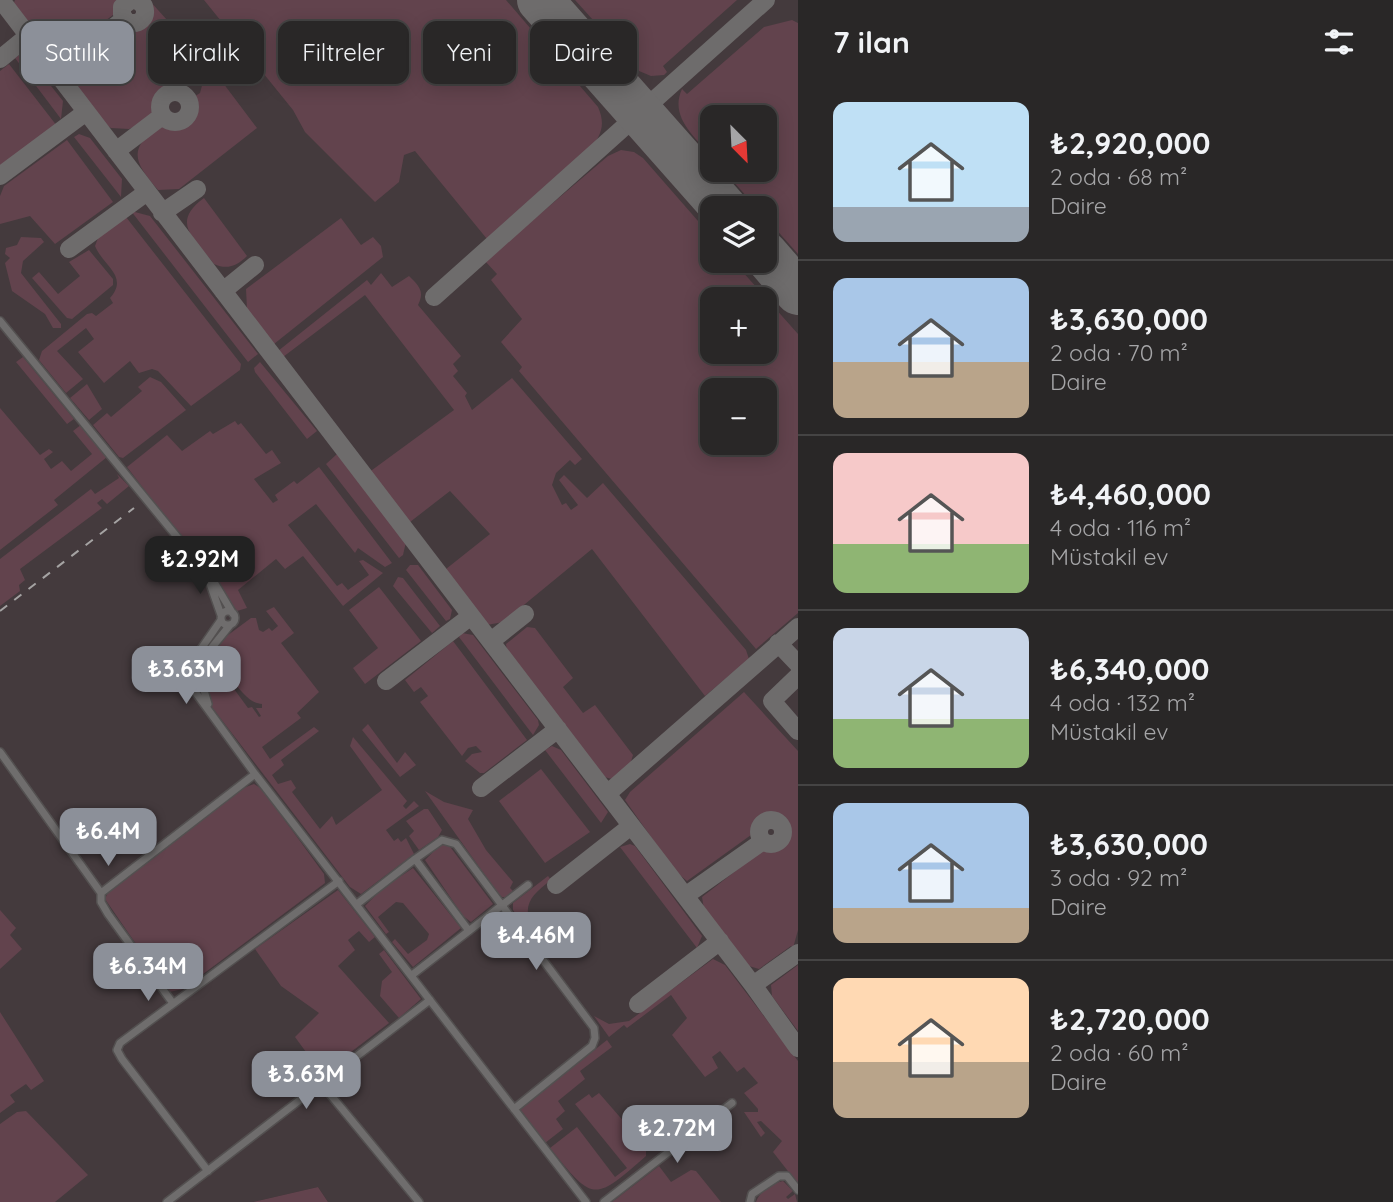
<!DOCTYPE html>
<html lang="tr">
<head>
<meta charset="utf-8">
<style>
  :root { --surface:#292727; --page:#353333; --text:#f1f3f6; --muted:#a5a5a7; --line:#454444; --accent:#8c9099 }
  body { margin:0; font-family:Quicksand,sans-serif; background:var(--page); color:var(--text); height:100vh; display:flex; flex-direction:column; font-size:26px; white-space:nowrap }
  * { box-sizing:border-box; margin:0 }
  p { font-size:23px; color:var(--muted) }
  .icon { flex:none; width:38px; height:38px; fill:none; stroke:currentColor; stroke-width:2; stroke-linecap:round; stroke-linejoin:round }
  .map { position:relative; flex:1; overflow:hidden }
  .panel { display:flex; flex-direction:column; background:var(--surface); width:595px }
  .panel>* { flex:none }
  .banner { position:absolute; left:21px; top:21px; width:665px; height:63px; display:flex; gap:14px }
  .needle { width:46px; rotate:156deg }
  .controls { position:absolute; left:700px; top:105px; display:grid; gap:14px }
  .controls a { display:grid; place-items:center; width:77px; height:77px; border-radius:14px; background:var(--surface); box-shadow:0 4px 18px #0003,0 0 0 2px var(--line); font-size:35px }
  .price { position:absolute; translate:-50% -60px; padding:0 16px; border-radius:14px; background:var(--accent); color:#fff; font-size:23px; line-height:46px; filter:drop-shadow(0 2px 4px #0008) }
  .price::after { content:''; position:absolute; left:50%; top:42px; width:21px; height:16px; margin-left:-10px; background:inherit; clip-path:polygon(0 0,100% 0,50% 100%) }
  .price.on { background:#222; color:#fff }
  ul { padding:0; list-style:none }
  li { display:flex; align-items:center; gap:21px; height:175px; padding:0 35px }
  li+li { border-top:2px solid var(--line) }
  li span { display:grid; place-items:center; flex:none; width:196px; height:140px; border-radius:14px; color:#555 }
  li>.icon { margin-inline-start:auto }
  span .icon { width:84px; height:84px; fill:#fffc; stroke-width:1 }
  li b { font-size:30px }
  h2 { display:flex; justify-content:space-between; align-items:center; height:84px; padding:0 35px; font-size:30px }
  .chip { padding:0 24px; border-radius:14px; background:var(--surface); box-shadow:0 4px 18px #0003,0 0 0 2px var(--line); font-size:24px; line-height:63px }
  .chip.on { background:var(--accent); color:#fff }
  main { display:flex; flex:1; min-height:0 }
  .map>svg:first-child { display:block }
</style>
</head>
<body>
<main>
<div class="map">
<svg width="798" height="1202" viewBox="0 0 798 1202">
  <rect width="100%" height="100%" fill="#373434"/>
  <path fill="#443a3d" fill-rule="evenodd" d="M0 0H798V1202H328L318 1187 253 1202H0ZM712 117H765V170H712ZM712 208H765V261H712ZM712 299H765V352H712ZM712 390H765V443H712Z"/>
  <path fill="#62434d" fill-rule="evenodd" d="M15 0H121L113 15 58 56 51 54 13 5Z
    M149 0 195 51 183 88 174 86 160 95 156 111 141 124 129 129 111 128 103 123 76 86 72 69 125 30 140 28 146 24 151 15Z
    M204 0H506L598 107C606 125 601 135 590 150L487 239 415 151 404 155 399 182 375 202 305 132 293 110Z
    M575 0H737L663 66 667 72 664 75 651 76 639 71Z
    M792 20 798 23V254L765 217V208H757L723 170H765V117H712V157C695 137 669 117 682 89L687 94 764 27Z
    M24 52 63 101 61 119 15 58Z
    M208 63 257 128 179 189 158 190C131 159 129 148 163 122L177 126 191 118 196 107 192 98 200 93Z
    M9 64 57 126 3 167 0 165V71Z
    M79 134 90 138 122 179 121 197 74 137Z
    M67 140 113 202 55 244 30 216 0 224V196L4 186Z
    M621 150 634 152 643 158 712 237V261H733L798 334V613L756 649 519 371 522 367 501 342 522 319 491 280 497 274 485 261 608 156ZM765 299V352H712V299ZM765 390V443H712V390Z
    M204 198 247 256C237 266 227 270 214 264 194 238 170 223 204 198Z
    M131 211 150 216 258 354 248 362Z
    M126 217 241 364 240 370 191 406 158 371 152 369 139 373 130 361 104 383 78 352 94 339 86 328 57 351 83 379 66 393 39 360 42 351 87 314 92 313 96 316 113 303 110 298C129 276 104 267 95 246L98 238Z
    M341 218 361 245 373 237 381 246 383 257 274 344 247 309 246 289Z
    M21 237 41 238 44 242 23 261 21 273 61 324V328H53L45 314 12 291 5 263 10 258 5 254 6 248 17 245Z
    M89 250 113 279V285L72 319 67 318 32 278 39 272 58 294 80 276 69 262Z
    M381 273 392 287 409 276C419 286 425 291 418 305L461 356 453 364 458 371 453 376 467 393 465 396 472 410 512 378 582 459 575 465 570 460 556 473 552 485 562 505 566 503 571 510 578 505 559 480 564 475 587 498 603 483 746 650 749 659 705 696 592 549 503 622 487 625 446 569 490 534 450 491 410 522 368 473 454 410 365 295 283 357 278 351 367 280 371 285Z
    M23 357 74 419 67 424 16 362Z
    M260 362 317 431 307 439 255 372 254 368Z
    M150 377 161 382 186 410 123 458 119 457 93 425 107 413 111 417 142 391 138 387Z
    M87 384 102 409 89 420 70 398Z
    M0 408 40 455 49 449 53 452 44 459 51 469 62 461 71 471 92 454 73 431 82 424 107 457 54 500 58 505 0 550Z
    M235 421 238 425 241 423 266 454 272 450 281 463 254 479 273 503 278 500 275 495 294 481 297 484 319 467 392 563 385 567 358 548 355 553 316 504 288 525 337 586 342 583 348 590 369 575 359 561 363 560 383 573 343 606 303 556 285 569 276 559 238 590 247 608 237 611 127 467 167 435 182 451 210 431 213 434Z
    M337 454 406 542 403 555 399 558 326 464Z
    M117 474 129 486 107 504 102 499 97 503 102 508 20 569 25 580 19 585 20 591 0 606V559L91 489 95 494 119 478Z
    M410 565H418L452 610 450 619 446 621 406 570Z
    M398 577 403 578 440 626 432 633 393 586Z
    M379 587 421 641 365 684 353 668 378 648 349 610Z
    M274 607 294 633 281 643 319 692 297 713 301 718 262 747 270 759 314 727 319 731 281 760 284 765 272 775 278 784 291 780 296 788 292 792 320 829 332 816 336 825 382 790 350 746 353 737 407 801 403 806 406 809 414 801 419 806 386 830 394 841 398 838 401 842 406 838 414 854 361 894 350 887 211 706C205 689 205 675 212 659L248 708 252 707 259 717 261 716 256 708H262V704C243 704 224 665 213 651L220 641 251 618H256L259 630 263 632 269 628 272 631 278 626 266 611Z
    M527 627 535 628 573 678 563 687 583 713 595 705 633 755 629 768 612 779 604 777 507 651 506 644Z
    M462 633 473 635 538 720 539 725 533 735 459 637Z
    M453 641 527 740 484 773H480L465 761 472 754 482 752 476 746 468 748 462 756 420 702 428 696 421 687 414 692 405 680Z
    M744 692 798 751V930L793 948 791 946 759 969 749 966 704 909 702 897 764 849 774 850 786 842 789 823 778 815 756 821 751 835 687 881 675 871 625 800 630 792Z
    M368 724 397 763 405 752 416 765 400 777 362 730Z
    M552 746 561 750 608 812 601 823 545 750Z
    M541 769 590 832 545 863 499 801Z
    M254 784 262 789 324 874 325 883 183 989 169 992 105 899 109 890 243 788Z
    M425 791 444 802 473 810 468 819 486 850 513 882 510 888 513 891 508 897H502L497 892Z
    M424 809H428L442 830 438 837 419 850 409 836 414 831 406 821Z
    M448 844 493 904 471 922 463 916 425 860 440 845Z
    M630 844 635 846 702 936 697 948 620 847Z
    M413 868 461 928 413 967 392 942 395 939 408 954 427 940 429 934 403 903 396 902 378 917 389 932 386 934 365 906 383 888Z
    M548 876 551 880C530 896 520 907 535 932L531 935 513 910V903Z
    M338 890 375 937 369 942 359 931 348 940 355 950 338 966 389 1023 322 1074 295 1037 319 1013 281 986 255 949Z
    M0 910 16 928 10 935 22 949 0 969Z
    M384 950 421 999 399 1018 380 996 382 981 392 972 379 954Z
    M713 959 725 965 798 1061V1184L773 1152 782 1141 761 1121 757 1122 765 1133 761 1137 744 1112H758V1109L744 1093 758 1083 744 1067 737 1072 720 1051 712 1057 718 1068 705 1077 672 1035 687 1018 671 995 627 1028 624 1025 609 1037 594 1016 609 1024 629 1021Z
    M798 965V1031L772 996 771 985Z
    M0 1012 44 1081 31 1090 26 1084 10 1095 15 1102 0 1113Z
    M607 1040 612 1047 580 1071 585 1079 558 1101 565 1111 556 1119 563 1129 545 1143 520 1109Z
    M599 1093 646 1147V1156C594 1202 593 1202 550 1148L577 1127 615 1177 627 1168 575 1104 589 1094 592 1098Z
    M26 1111 88 1175 55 1202H0V1124L17 1112Z
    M659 1166 671 1182 691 1170 696 1171 721 1202H612Z
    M783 1181 793 1191 786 1197 788 1199 795 1194 797 1202H756C759 1192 773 1183 783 1181Z
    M318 1187 328 1202H253Z"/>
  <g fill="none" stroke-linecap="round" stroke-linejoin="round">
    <path stroke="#6e6c6c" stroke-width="18" d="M1 0 753 985 798 1048
      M131 0 122 7V15L127 22C139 26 148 18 144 6L137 0
      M0 59 28 36
      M56 72 124 19
      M160 107a15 15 0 1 1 30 0a15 15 0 1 1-30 0Z
      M116 151 162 116
      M0 176 86 112
      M162 213 197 189
      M69 249 147 192
      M223 291 255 265
      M434 297 766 0
      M491 641 525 614
      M778 643 798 664
      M798 676 772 701 798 731
      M386 681 471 616
      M481 788 558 729
      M607 794 798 627
      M759 832a12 12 0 1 1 24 0a12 12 0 1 1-24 0Z
      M556 885 631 826
      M685 896 763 841
      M753 985 798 953
      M638 1004 720 941"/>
    <path stroke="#6e6c6c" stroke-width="46" d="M540 0 724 208
      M765 254 798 292"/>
    <g stroke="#535050" stroke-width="10">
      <path id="street" d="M0 321 214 582 233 614
        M208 578 221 615
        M221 618a7 7 0 1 1 14 0a7 7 0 1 1-14 0Z
        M188 668 199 670 200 677 196 681 187 680 185 672 221 620
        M200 672 209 651 230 625
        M200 677 208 704
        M185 678 255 774 586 1202
        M0 752 101 893
        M415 859 442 840 456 844 594 1028 595 1038 592 1046 514 1109
        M357 904 415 859 469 931
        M412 975 528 885
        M172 1002 108 914 101 902V893L255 774
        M320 1082 419 1202
        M208 1171 122 1059 117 1050 120 1043 339 881
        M167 1202 430 1000
        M604 1202 732 1103
        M750 1202 752 1194 779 1176H787L798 1190"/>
    </g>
    <use href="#street" stroke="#6f6d6d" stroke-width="7"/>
    <path stroke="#a5a3a3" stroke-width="2" stroke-dasharray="9 9" stroke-linecap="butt" d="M0 611 134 508"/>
  </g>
</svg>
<div class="controls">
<a><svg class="needle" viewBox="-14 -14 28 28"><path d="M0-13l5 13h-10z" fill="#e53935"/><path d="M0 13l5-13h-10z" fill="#a5a5a7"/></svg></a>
<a><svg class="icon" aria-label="layers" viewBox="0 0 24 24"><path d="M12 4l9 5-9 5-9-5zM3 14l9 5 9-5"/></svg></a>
<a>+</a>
<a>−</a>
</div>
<b class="price on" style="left:200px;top:596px">₺2.92M</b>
<b class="price" style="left:186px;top:706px">₺3.63M</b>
<b class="price" style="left:108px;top:868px">₺6.4M</b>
<b class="price" style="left:536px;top:972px">₺4.46M</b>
<b class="price" style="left:148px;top:1003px">₺6.34M</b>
<b class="price" style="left:306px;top:1111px">₺3.63M</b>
<b class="price" style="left:677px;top:1165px">₺2.72M</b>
<div class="banner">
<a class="chip on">Satılık</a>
<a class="chip">Kiralık</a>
<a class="chip">Filtreler</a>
<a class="chip">Yeni</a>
<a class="chip">Daire</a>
</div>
</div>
<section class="panel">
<h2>7 ilan<svg class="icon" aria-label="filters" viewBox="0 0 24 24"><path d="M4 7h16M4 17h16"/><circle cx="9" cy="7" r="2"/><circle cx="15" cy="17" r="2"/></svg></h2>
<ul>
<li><span style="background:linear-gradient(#bfe0f5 75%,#9aa5b1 0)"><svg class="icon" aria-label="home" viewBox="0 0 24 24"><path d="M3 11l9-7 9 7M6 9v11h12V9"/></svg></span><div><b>₺2,920,000</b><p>2 oda · 68 m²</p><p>Daire</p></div></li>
<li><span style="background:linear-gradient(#a9c7e8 60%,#b9a48a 0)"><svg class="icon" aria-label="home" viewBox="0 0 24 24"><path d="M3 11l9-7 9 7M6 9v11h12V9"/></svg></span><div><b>₺3,630,000</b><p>2 oda · 70 m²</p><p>Daire</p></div></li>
<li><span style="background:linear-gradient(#f6c9c9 65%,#8fb573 0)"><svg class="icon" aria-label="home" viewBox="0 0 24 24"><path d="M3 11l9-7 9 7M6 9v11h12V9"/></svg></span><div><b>₺4,460,000</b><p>4 oda · 116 m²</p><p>Müstakil ev</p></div></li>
<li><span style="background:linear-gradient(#c9d6e8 65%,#8fb573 0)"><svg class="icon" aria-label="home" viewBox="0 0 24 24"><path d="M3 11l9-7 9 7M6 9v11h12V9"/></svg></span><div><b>₺6,340,000</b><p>4 oda · 132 m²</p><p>Müstakil ev</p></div></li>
<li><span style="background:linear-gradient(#a9c7e8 75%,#b9a48a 0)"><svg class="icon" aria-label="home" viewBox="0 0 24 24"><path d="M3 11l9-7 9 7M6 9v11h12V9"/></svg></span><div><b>₺3,630,000</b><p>3 oda · 92 m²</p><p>Daire</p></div></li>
<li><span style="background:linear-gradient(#ffd9b3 60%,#b9a48a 0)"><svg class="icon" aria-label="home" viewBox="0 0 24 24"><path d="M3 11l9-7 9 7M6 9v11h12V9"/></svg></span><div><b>₺2,720,000</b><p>2 oda · 60 m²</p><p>Daire</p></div></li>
</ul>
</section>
</main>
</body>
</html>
